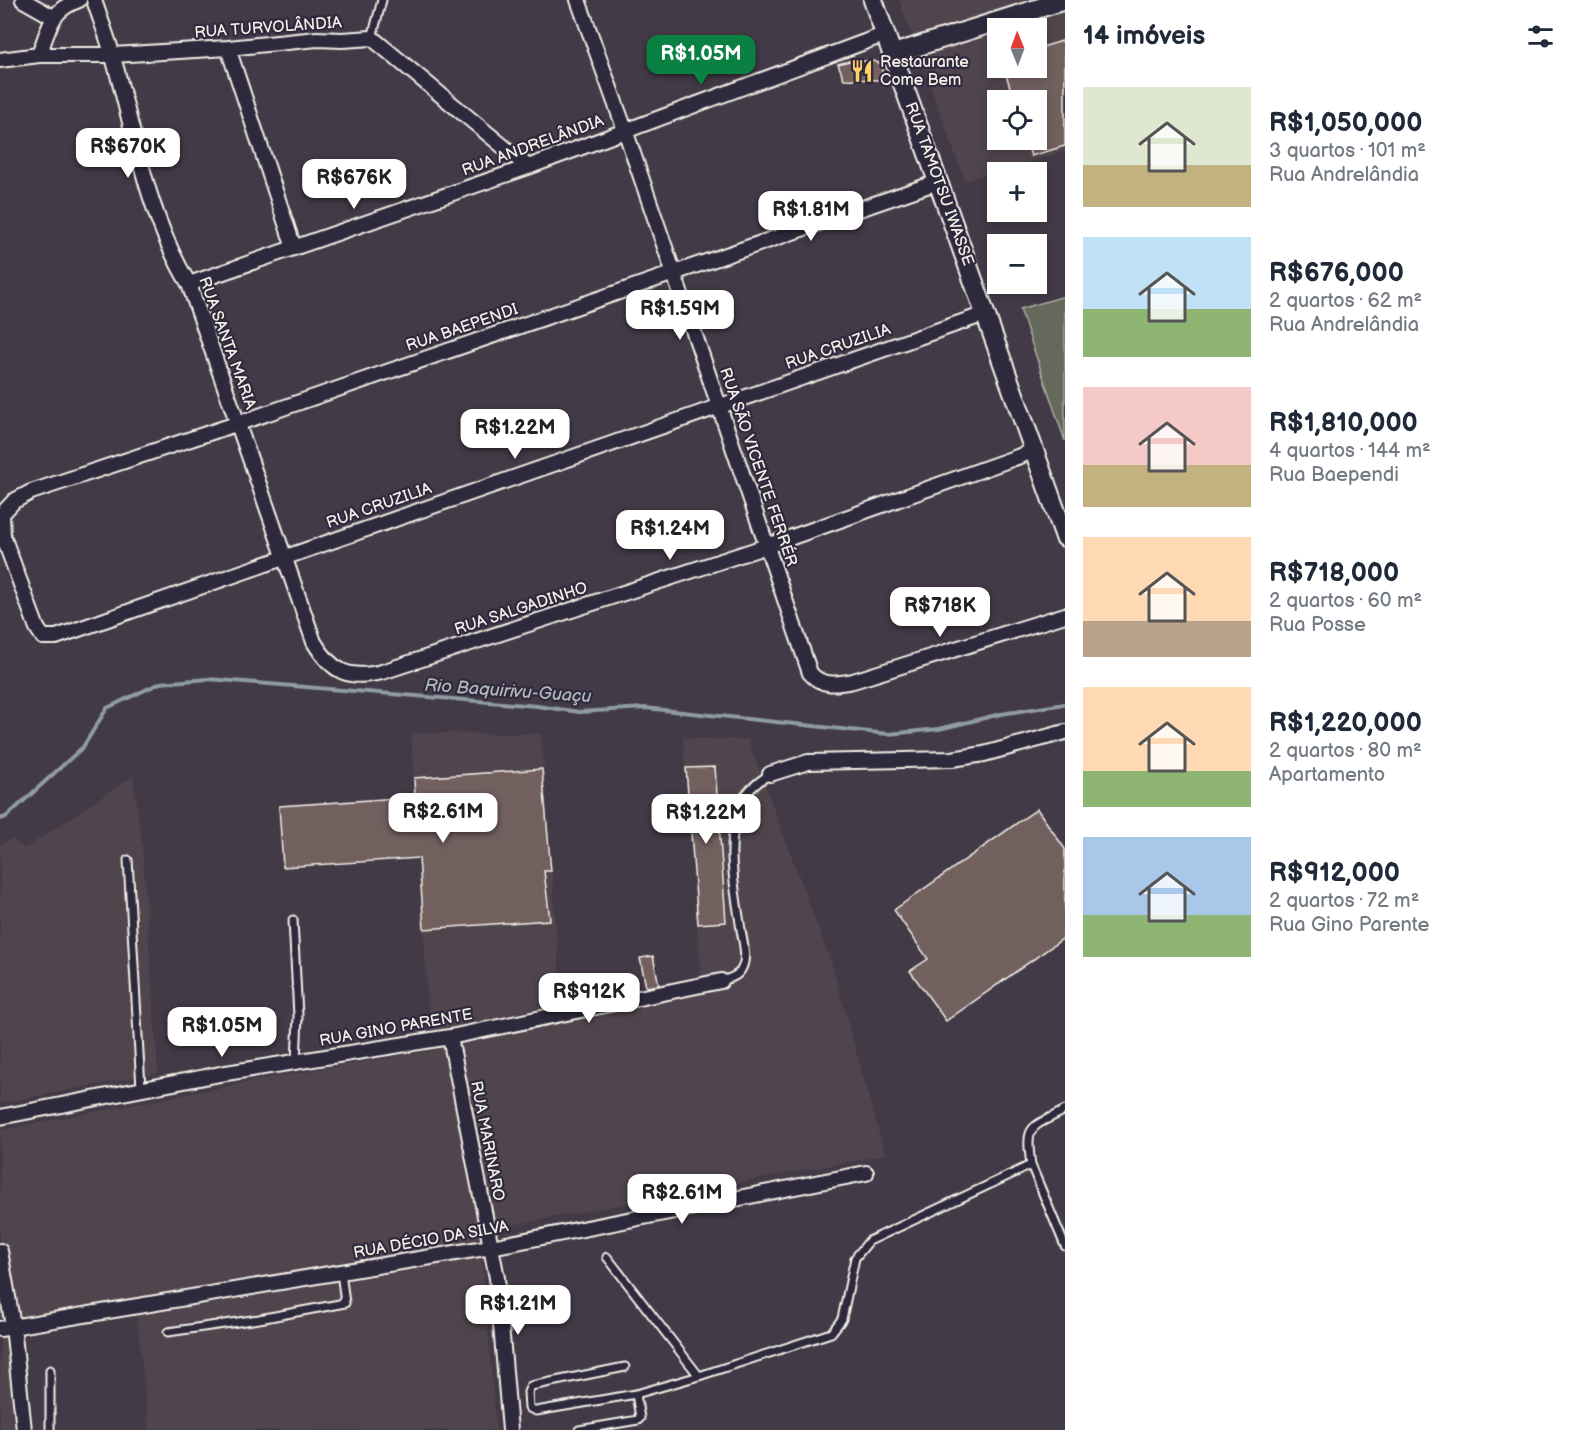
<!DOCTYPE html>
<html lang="pt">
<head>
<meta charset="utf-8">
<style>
  :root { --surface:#fff; --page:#f6f6f7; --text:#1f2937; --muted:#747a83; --accent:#0b8043 }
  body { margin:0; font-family:"Balsamiq Sans",sans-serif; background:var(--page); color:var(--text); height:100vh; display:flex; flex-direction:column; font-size:22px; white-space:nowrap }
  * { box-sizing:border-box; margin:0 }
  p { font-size:20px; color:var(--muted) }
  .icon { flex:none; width:33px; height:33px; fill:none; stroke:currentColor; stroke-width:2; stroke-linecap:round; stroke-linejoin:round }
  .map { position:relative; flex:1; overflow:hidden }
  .side { display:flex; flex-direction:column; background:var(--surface); width:510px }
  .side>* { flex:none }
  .needle { width:39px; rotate:359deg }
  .fabs { position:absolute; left:987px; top:18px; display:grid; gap:12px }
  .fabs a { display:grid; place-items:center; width:60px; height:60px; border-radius:0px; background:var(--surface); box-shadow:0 3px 9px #0003; font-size:30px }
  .price { position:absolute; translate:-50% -51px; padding:0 14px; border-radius:12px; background:#fff; color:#222; font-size:20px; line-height:39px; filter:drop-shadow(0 2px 3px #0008) }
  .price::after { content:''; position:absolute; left:50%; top:36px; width:18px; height:14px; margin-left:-9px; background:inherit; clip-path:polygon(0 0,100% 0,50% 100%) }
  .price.active { background:var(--accent); color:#fff }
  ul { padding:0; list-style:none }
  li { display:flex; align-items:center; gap:18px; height:150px; padding:0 18px }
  li span { display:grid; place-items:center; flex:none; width:168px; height:120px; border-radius:0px; color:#555 }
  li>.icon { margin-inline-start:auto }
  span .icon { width:72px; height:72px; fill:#fffc; stroke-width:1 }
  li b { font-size:26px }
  h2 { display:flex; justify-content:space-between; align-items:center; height:72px; padding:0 18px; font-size:26px }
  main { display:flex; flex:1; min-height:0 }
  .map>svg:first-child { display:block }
</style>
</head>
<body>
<main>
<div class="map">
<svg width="1065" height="1430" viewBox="0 0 1065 1430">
  <rect width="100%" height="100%" fill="#433a47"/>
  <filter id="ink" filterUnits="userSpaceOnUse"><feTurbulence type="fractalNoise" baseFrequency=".0167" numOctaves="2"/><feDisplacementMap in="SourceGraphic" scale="12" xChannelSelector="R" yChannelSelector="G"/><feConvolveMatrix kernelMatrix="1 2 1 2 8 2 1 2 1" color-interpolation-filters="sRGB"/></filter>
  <g filter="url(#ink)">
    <path fill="#51454e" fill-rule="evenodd" d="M899 0H1065V151L965 181ZM998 28H1036V68H998ZM998 100H1036V140H998Z
      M411 733 541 734 562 1005 430 1031Z
      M683 738 748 740 831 962 885 1155 480 1231 496 1430H149L136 1310 6 1335 14 1430H0V1130L286 1075 434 1050 645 1004 642 989 701 977Z
      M133 776 142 843 158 1073 0 1103V844L12 839 24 849Z"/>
    <path fill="#65695b" stroke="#acada2" stroke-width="1.5" d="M1065 296V441L1020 309Z"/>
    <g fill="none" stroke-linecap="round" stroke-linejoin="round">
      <path stroke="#8f9ca4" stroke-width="4" d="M0 819 6 817 83 747 107 708 160 683 208 679 537 706 579 712 645 708 888 734 939 729 1001 714 1065 704"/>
    </g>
    <path fill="#72605f" stroke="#f4f1e8" stroke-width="1.5" d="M1065 40V146L1031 156 1026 140H1036V100H1014L1004 68H1036V49Z
      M849 61H873L882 64V80L844 79 838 64Z
      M715 767 726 922 698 924 686 768Z
      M542 769 551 871H544L550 920 424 929 419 858 283 867 279 806 415 797 414 778Z
      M1037 809 1065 849V937L946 1021 910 971 928 959 894 910Z
      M653 956 659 985 646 987 640 958Z"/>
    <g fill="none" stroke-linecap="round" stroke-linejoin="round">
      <g stroke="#f4f1e8" stroke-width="11">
        <path id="lane" d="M372 38 382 0
          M128 860 141 1088
          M293 920 298 1016 296 1062
          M721 981C728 979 737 977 741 970 748 959 743 942 741 930 735 889 724 842 741 802 747 790 759 781 770 774
          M1031 1165C1025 1123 1030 1129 1065 1110
          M607 1257 699 1376
          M168 1332 259 1319 345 1303 341 1272
          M625 1367 531 1386 528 1392 529 1408 536 1411 636 1394 699 1376 831 1333 842 1319 855 1258 869 1241 1031 1165 1065 1246
          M50 1430V1370
          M579 1430 638 1420 640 1418 636 1394"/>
      </g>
      <g stroke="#f4f1e8" stroke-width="18">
        <path id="street" d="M23 0 53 17
          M94 0C100 19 108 38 113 57 135 134 147 215 189 284L314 642C332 672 348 680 382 672L767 546 1034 451
          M578 0 625 130 810 673C822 687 836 684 853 681L1065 615
          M228 48 294 248
          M39 55C49 29 50 10 79 0
          M0 60 39 55H113L228 48 317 39 342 40 372 38 528 167
          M938 182 239 423 31 492 14 501 2 514 3 536 37 628 43 637H56L985 314
          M189 284 528 167 886 34
          M770 774 808 762 952 759 984 754 1065 732
          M450 1037 497 1278 510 1430
          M0 1117 220 1074 450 1037 721 981
          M0 1251 13 1326 24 1430
          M0 1329 491 1247 866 1173"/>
      </g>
      <g stroke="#f4f1e8" stroke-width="22">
        <path id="secondary" d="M873 0 1065 537
          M893 54 1065 0"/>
      </g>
      <use href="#lane" stroke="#2f2a3d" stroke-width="7"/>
      <use href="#street" stroke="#2f2a3d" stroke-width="14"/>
      <use href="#secondary" stroke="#2f2a3d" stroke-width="18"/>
    </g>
  </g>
  <defs>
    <g id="restaurant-bare" transform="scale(1.8)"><path d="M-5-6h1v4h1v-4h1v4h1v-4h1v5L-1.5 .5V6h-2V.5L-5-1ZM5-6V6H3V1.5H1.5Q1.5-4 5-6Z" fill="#ffd166" stroke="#2f2a3d" stroke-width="2.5" paint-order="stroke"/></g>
  </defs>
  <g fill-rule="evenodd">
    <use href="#restaurant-bare" x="862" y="71"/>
  </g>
  <g text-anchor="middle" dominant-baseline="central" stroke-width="4.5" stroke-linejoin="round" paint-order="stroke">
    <g font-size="16" fill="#f4f1e8" stroke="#2f2a3d">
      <text transform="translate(268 28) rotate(-4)">RUA TURVOLÂNDIA</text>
      <text transform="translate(533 146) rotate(-20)">RUA ANDRELÂNDIA</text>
      <text transform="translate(939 184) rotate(70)">RUA TAMOTSU IWASSE</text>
      <text transform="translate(462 328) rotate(-19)">RUA BAEPENDI</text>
      <text transform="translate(227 343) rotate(70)">RUA SANTA MARIA</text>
      <text transform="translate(838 347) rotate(-19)">RUA CRUZILIA</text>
      <text transform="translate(758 467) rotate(71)">RUA SÃO VICENTE FERRÉR</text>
      <text transform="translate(379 506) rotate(-19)">RUA CRUZILIA</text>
      <text transform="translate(521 609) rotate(-18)">RUA SALGADINHO</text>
      <text transform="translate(396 1028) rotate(-10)">RUA GINO PARENTE</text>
      <text transform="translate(487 1141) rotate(79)">RUA MARINARO</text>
      <text transform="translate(431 1240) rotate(-10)">RUA DÉCIO DA SILVA</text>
    </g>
    <g font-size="16" fill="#f4f1e8" stroke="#2f2a3d" text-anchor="start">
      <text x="880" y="62">Restaurante<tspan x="880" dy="18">Come Bem</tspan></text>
    </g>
    <g font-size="18" font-style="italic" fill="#b1b8bb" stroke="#2f2a3d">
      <text transform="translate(508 691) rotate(4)">Rio Baquirivu-Guaçu</text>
    </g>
  </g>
</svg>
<div class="fabs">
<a><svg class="needle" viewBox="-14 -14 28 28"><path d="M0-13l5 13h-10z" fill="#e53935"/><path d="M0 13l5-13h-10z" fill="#747a83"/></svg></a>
<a><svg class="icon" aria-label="locate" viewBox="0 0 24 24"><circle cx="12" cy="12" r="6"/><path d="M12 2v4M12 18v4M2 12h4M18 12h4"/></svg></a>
<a>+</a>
<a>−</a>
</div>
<b class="price active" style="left:701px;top:86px">R$1.05M</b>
<b class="price" style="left:128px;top:179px">R$670K</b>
<b class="price" style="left:354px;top:210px">R$676K</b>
<b class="price" style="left:811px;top:242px">R$1.81M</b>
<b class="price" style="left:680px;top:341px">R$1.59M</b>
<b class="price" style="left:515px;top:460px">R$1.22M</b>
<b class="price" style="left:670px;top:561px">R$1.24M</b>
<b class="price" style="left:940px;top:638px">R$718K</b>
<b class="price" style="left:443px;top:844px">R$2.61M</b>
<b class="price" style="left:706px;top:845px">R$1.22M</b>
<b class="price" style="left:589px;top:1024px">R$912K</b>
<b class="price" style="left:222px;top:1058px">R$1.05M</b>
<b class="price" style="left:682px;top:1225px">R$2.61M</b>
<b class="price" style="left:518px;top:1336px">R$1.21M</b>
</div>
<section class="side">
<h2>14 imóveis<svg class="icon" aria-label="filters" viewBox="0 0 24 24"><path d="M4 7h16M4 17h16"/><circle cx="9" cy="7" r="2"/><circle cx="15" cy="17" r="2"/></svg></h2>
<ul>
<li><span style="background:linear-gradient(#dfe7d0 65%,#c2b280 0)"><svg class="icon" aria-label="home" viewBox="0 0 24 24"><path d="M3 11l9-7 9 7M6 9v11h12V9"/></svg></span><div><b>R$1,050,000</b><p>3 quartos · 101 m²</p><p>Rua Andrelândia</p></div></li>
<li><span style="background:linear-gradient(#bfe0f5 60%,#8fb573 0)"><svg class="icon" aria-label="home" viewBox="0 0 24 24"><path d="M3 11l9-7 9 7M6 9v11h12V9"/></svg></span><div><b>R$676,000</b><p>2 quartos · 62 m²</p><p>Rua Andrelândia</p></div></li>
<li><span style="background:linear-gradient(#f6c9c9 65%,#c2b280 0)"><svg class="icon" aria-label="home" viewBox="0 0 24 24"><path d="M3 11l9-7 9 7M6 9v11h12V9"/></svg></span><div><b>R$1,810,000</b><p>4 quartos · 144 m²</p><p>Rua Baependi</p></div></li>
<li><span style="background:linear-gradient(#ffd9b3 70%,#b9a48a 0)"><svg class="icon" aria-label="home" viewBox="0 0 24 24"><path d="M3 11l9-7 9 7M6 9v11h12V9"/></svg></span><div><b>R$718,000</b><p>2 quartos · 60 m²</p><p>Rua Posse</p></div></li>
<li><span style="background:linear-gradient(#ffd9b3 70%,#8fb573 0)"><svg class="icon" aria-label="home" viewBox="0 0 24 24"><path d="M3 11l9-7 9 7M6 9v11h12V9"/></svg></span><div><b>R$1,220,000</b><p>2 quartos · 80 m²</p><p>Apartamento</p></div></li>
<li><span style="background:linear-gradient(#a9c7e8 65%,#8fb573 0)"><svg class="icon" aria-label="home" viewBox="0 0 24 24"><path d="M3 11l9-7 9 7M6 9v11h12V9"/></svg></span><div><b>R$912,000</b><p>2 quartos · 72 m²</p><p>Rua Gino Parente</p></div></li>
</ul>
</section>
</main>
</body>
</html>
